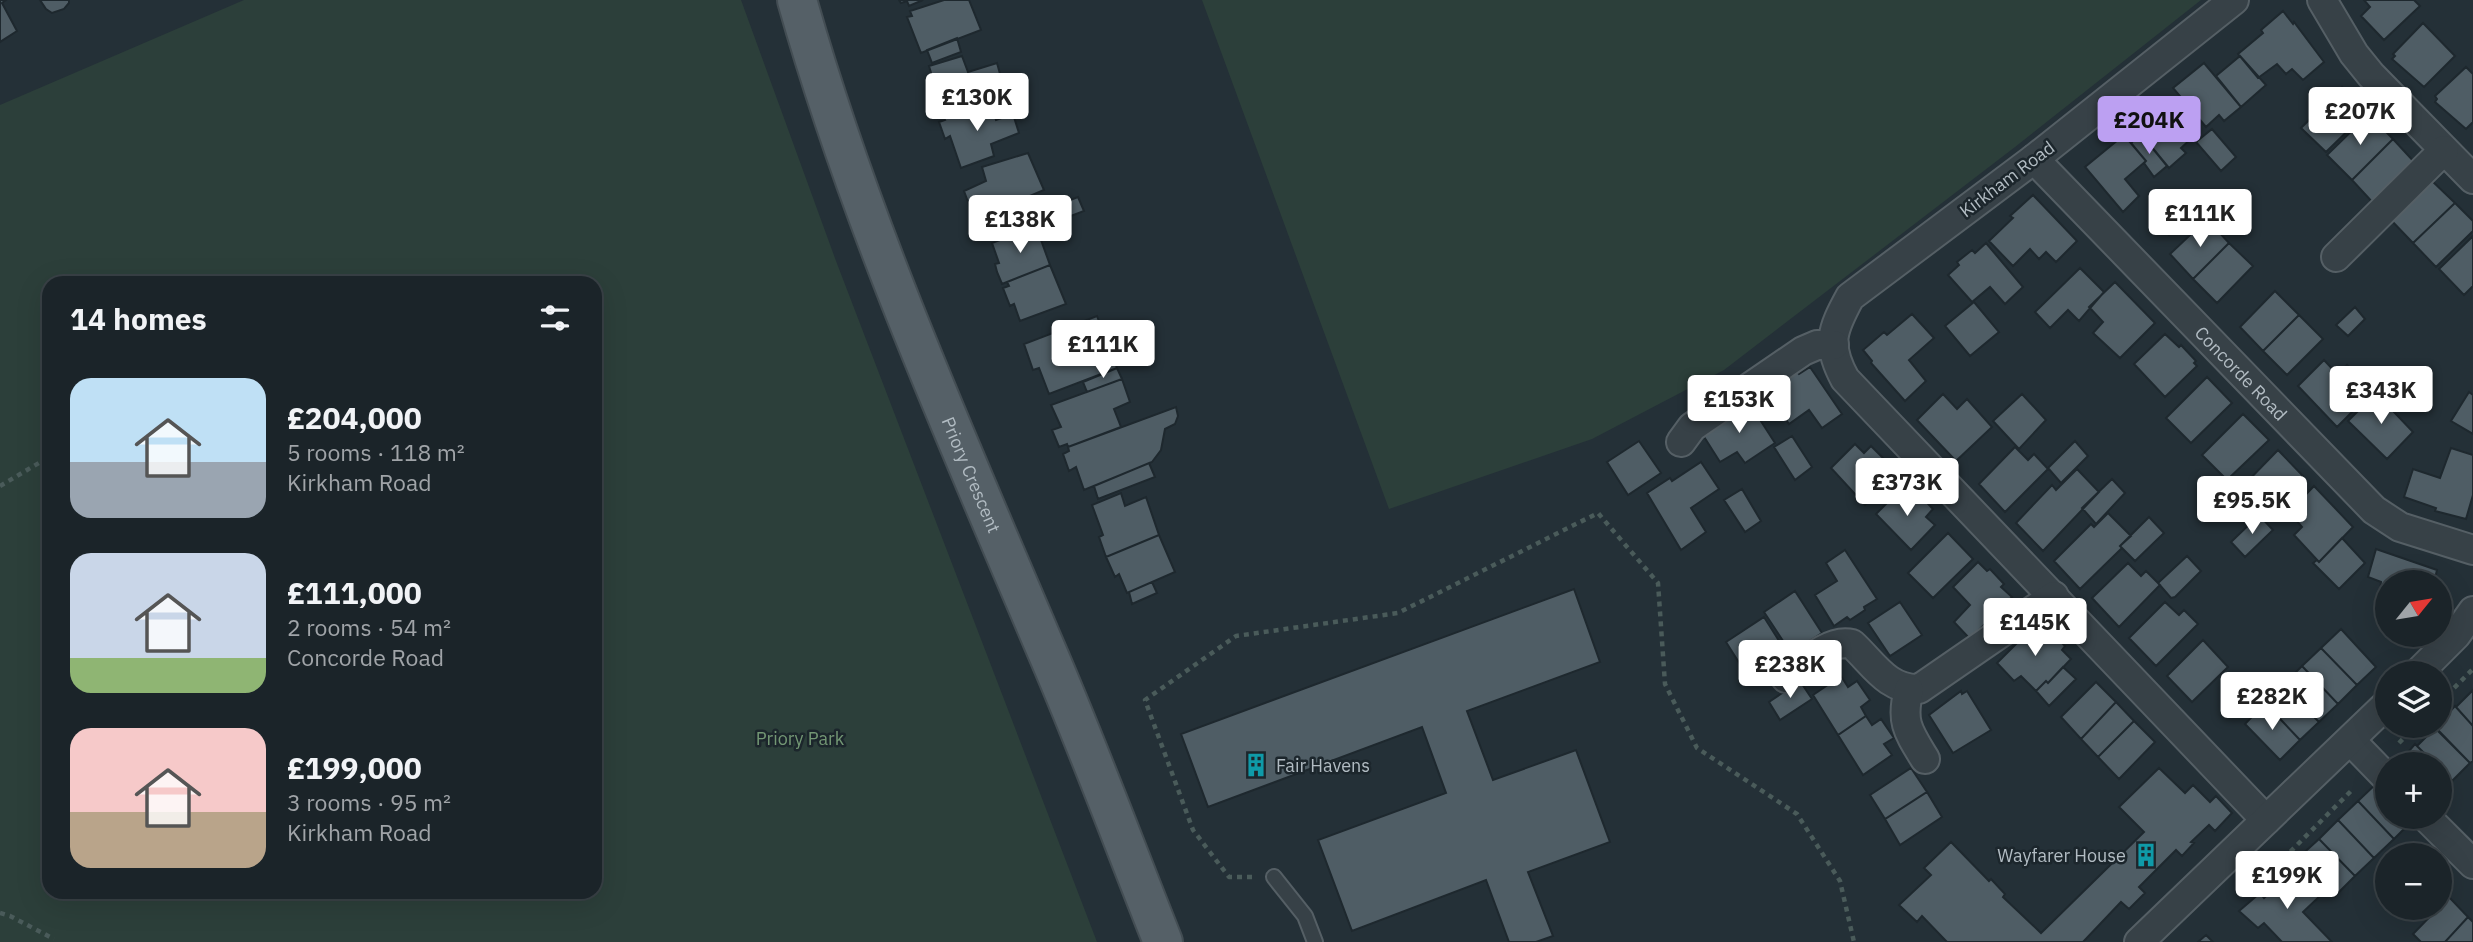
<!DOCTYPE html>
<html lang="en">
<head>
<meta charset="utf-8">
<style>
  :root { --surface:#1b2429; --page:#242c31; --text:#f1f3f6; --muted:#a0a4a8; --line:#394146; --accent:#bca0f2 }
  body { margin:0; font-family:"IBM Plex Sans",sans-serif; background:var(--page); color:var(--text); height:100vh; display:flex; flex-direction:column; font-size:26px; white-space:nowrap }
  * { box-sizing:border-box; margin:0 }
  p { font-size:23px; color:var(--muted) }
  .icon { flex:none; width:38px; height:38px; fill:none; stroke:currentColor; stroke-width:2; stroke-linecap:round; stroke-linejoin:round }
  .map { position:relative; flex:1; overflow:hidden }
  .drawer { position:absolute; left:42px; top:276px; width:560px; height:623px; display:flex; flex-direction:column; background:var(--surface); border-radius:21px; box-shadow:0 7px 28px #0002,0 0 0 2px var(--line) }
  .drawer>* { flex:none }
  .needle { width:46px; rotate:60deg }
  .buttons { position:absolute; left:2375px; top:570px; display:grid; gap:14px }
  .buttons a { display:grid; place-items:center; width:77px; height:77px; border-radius:50%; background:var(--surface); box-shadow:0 7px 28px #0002,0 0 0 2px var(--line); font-size:35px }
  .price { position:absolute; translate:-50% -60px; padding:0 16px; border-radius:7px; background:#fff; color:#222; font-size:23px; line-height:46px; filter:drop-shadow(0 2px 4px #0008) }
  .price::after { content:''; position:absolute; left:50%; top:42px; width:21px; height:16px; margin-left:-10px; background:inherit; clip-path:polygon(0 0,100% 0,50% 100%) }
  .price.current { background:var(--accent); color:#111 }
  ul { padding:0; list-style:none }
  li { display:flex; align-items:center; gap:21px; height:175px; padding:0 28px }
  li span { display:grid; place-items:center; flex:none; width:196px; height:140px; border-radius:21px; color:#555 }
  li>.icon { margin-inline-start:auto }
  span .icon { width:84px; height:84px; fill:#fffc; stroke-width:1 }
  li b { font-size:30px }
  h2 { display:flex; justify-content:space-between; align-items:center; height:84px; padding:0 28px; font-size:30px }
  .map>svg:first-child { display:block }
</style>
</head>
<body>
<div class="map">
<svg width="2473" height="942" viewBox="0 0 2473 942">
  <rect width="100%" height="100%" fill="#243037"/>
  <path fill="#2c3f3a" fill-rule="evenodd" d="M244 0H741L836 261 1097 942H0V105ZM49 284H595V892H49Z
    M1202 0H2201L2015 147 1724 370 1592 439 1389 509Z"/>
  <path fill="#4f5d65" stroke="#1e282e" stroke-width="2" d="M0 0H6L2 3 17 31 0 42Z
    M40 0H69V3L64 9 52 13 46 9Z
    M899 0H923L909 6 907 1 901 3Z
    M944 0H969L981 30 921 53 907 17 912 16 910 11Z
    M2364 0H2414L2420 6 2384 40 2361 16 2370 7Z
    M2283 11 2293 24 2294 22 2324 62 2303 80 2292 69 2286 74 2277 64 2258 78 2238 54 2263 33 2261 30Z
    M2423 23 2455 56 2424 87 2392 59 2395 56 2393 54Z
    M957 38 961 52 932 63 927 50Z
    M962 56 968 72 997 63 1002 81 995 82 999 97 989 99 990 102 938 118 933 100 937 99 932 83H934L929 66Z
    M2240 56 2266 85 2241 107 2216 76Z
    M2204 63 2241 107 2224 121 2219 115 2206 127 2173 88Z
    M2466 67 2473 74V122L2466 129 2435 102 2437 99 2435 96Z
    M2342 87 2367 112 2326 152 2301 128Z
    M2161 98 2193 137 2181 148 2186 153 2169 168 2132 123Z
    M990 102 996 120 1013 114 1019 133 991 144 994 156 961 168 950 136 945 139 939 122 945 120 944 118Z
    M2369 114 2393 139 2352 180 2327 155Z
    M2212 129 2236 157 2221 171 2196 142Z
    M2141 134 2167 166 2154 177 2144 163 2146 161 2131 143Z
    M2124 135 2146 161 2125 179 2139 196 2123 212 2085 167Z
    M2393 139 2417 165 2375 205 2352 180Z
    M1028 153 1044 190 1025 198 1031 211 985 230 980 215 974 218 964 191 986 181 982 167Z
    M2429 178 2455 203 2413 243 2389 218Z
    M2182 193 2196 208 2169 235 2154 220Z
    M2033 195 2077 241 2056 262 2046 252 2039 259 2030 249 2013 266 1989 241 2013 218 2010 216Z
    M1078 197 1084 211 1050 224 1044 210Z
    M2455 203 2473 221V231L2436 267 2413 243Z
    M2207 219 2229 243 2193 279 2170 254Z
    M1036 226 1050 265 1002 284 997 272 995 264 999 263 992 243Z
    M2473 236V286L2464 295 2439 269Z
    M1986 243 2023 287 2005 304 1990 287 1972 302 1948 275 1959 265 1957 262 1972 250 1975 253Z
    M2229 243 2253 266 2217 303 2193 279Z
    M1050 265 1066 304 1020 321 1014 304 1010 306 1003 288 1009 286 1007 282Z
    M2080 268 2104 292 2079 321 2068 310 2050 328 2035 312Z
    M2115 282 2155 323 2120 358 2093 333 2103 322 2089 307Z
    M2275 291 2299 315 2263 351 2240 327Z
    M1974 302 1999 332 1970 356 1945 326Z
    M2355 307 2365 319 2348 336 2336 325Z
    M1912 314 1934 338 1909 360 1926 381 1905 401 1871 363 1872 361 1863 350 1884 332 1887 335Z
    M2299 315 2323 339 2287 375 2263 351Z
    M1097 316 1117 368 1049 394 1039 368 1033 370 1024 344Z
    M2165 334 2179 347 2181 345 2196 361 2194 363 2197 366 2165 397 2134 364Z
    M2324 360 2338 375 2347 365 2373 391 2337 427 2298 386Z
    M1810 367 1842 414 1822 428 1809 410 1789 424 1768 394 1781 385 1779 382 1796 371 1799 374Z
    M1117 368 1122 379 1087 392 1083 382Z
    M2207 377 2232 403 2191 443 2166 418Z
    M1122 379 1130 402 1114 409 1121 427 1068 447 1067 444 1059 447 1052 430 1061 427 1051 405Z
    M2469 392 2473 395V434L2451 421Z
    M2376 393 2413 432 2387 459 2348 421Z
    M1943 394 1957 409 1967 399 1992 427 1956 461 1917 420Z
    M2022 394 2046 420 2019 449 1993 421Z
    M1748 401 1775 443 1745 463 1737 452 1720 462 1701 432Z
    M1176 407 1178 416 1175 424 1165 429 1161 450 1152 462 1084 490 1076 467 1069 471 1063 454 1069 451 1068 447Z
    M2243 414 2269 440 2227 480 2202 455Z
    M1792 436 1812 467 1795 480 1774 447Z
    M1639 441 1661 473 1628 495 1607 462Z
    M2075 441 2088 456 2061 483 2048 468Z
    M1855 444 1864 453 1871 446 1888 463 1881 470 1890 479 1865 505 1831 468Z
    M2015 447 2028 460 2034 454 2048 469 2005 512 1979 484Z
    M2451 448 2473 455V495L2466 519 2435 511 2436 508 2404 497 2413 469 2440 478Z
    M2278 450 2303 476 2263 517 2238 491Z
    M1701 462 1719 489 1691 508 1706 532 1681 550 1647 493 1670 478 1672 481Z
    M1149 463 1155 477 1098 499 1094 486Z
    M2077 469 2099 492 2043 551 2016 523 2052 485 2056 490Z
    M2112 479 2125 493 2096 524 2082 508Z
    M2314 486 2353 527 2319 562 2294 535 2302 527 2289 512Z
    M1742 489 1761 521 1745 532 1724 500Z
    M1900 490 1909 499 1917 492 1933 509 1926 517 1935 525 1911 550 1876 514Z
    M1121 493 1125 506 1146 497 1159 535 1106 557 1099 537 1103 535 1092 505Z
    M2108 513 2131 536 2120 546 2122 548 2080 589 2054 561 2091 524 2094 527Z
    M2259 515 2273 530 2245 557 2231 542Z
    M2149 517 2164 533 2135 561 2120 546Z
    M1948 533 1973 559 1933 598 1908 573Z
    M1159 535 1175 572 1127 593 1119 574 1115 577 1106 557Z
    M2342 538 2365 563 2339 589 2313 563 2317 560 2319 562Z
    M2376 549 2437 570 2434 583H2387V592L2380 590 2381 582 2368 577Z
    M1845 550 1877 599 1864 607 1865 610 1850 620 1847 617 1834 626 1815 595 1837 581 1826 563Z
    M2187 556 2201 571 2175 597 2171 598 2158 583Z
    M1978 562 1987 571 1990 569 2004 584 2001 587 2012 597 1970 639 1954 622 1970 605 1953 587Z
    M2128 563 2141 576 2146 571 2160 585 2119 627 2092 598Z
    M1152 582 1157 593 1132 604 1129 592Z
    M1574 589 1600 662 1467 711 1493 780 1576 750 1610 842 1528 872 1553 936 1536 942H1509L1486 880 1352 931 1318 840 1446 793 1422 727 1208 807 1181 734Z
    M1795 591 1822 633 1791 653 1764 612Z
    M1900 602 1922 635 1890 656 1868 623Z
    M2165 602 2179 615 2184 610 2198 624 2156 666 2129 638Z
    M1764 617 1788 655 1750 680 1726 642Z
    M2037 623 2047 635 2051 631 2065 646 2062 650 2071 659 2048 683 2046 681 2036 691 2021 676 2014 681 1997 663Z
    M2341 629 2376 667 2357 685 2321 648Z
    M2203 640 2228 667 2192 702 2167 676Z
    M2321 648 2357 685 2338 704 2302 666Z
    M2302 666 2338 704 2319 722 2283 685Z
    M2063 667 2076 679 2049 706 2036 691 2046 681 2048 683Z
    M1841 676 1848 687 1857 681 1870 700 1861 707 1866 716 1838 735 1813 695Z
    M1800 681 1812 699 1780 720 1769 702Z
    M2096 682 2116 702 2081 739 2061 717Z
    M2283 685 2319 722 2300 740 2265 703Z
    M2473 690V726L2456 707Z
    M1961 691 1962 694 1967 691 1991 730 1953 753 1929 715Z
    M2116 702 2134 721 2098 757 2081 739Z
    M2265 703 2300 740 2280 760 2245 724Z
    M2455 706 2473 726V761L2470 763 2435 727 2440 726V722Z
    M1866 716 1872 725 1881 719 1894 738 1884 744 1892 755 1863 775 1838 735Z
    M2134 721 2155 742 2119 779 2098 757Z
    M2435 728 2470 763 2452 781 2440 768V765H2436L2417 746Z
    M2415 744 2436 765H2397Z
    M1911 768 1927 792 1885 819 1870 795Z
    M2159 768 2185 793 2193 785 2210 802 2216 796 2232 813 2215 831 2209 825 2191 842 2194 843 2182 856 2176 850 2139 887 2145 893 2129 909 2121 902 2083 942H1947L1922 916 1917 922 1899 905 1931 875 1924 868 1951 842 1989 881 1991 879 2005 894 2003 897 2041 933 2144 832 2119 807Z
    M2440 768 2452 781 2440 794Z
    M2379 781 2387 790V817L2415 818 2394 839 2358 801Z
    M1927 792 1942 817 1900 845 1885 819Z
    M2358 801 2394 839 2374 858 2338 820Z
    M2338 820 2374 858 2355 876 2319 839Z
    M2319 839 2355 876 2334 897 2297 859Z
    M2295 869 2321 895 2303 912 2332 942H2282L2264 923 2258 928 2239 911 2260 893 2264 898Z
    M2449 897 2468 917 2445 942H2421L2413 934Z
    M2468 917 2473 922V942H2445Z
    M2206 935 2213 942H2198Z"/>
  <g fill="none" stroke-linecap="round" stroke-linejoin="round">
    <g stroke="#555f65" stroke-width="18">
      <path id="lane" d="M1274 877 1305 916 1315 942"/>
    </g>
    <g stroke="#555f65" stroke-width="32">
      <g id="street">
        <path d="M2234 0 2034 159 1850 297C1832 330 1826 344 1845 379L2266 820"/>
        <path d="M2322 0 2354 54 2371 75 2473 179"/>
        <path id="s1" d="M2034 159 2374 510 2400 527 2473 550"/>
        <path d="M2336 257 2444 150"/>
        <path d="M1681 442 1692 427 1803 351 1817 345H1834"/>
        <path d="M2417 674 2456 635 2473 611"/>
        <path d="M1786 678C1803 665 1829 638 1852 644 1873 663 1887 690 1919 689L2054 596"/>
        <path d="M1909 690C1900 722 1909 733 1925 759"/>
        <path d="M2351 741 2387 778"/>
        <path d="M2426 817 2473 864"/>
        <path d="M2139 942 2387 704"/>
      </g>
    </g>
    <g stroke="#434d53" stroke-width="42">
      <g id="primary">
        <path id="s2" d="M797 0C860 223 955 435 1045 647 1087 744 1124 844 1163 942"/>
      </g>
    </g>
    <path stroke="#4a5b5a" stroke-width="4.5" stroke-dasharray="5 5" stroke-linecap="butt" d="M0 486 49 457
      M2440 702 2473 669
      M2399 743 2415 726
      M1252 877H1229L1193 830 1145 700 1236 636 1398 613 1598 513 1658 583 1665 684 1697 748 1797 814 1840 881 1854 942
      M2248 894 2353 789
      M0 913 10 916 54 939"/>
    <use href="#lane" stroke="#374147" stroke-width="14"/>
    <use href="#street" stroke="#374147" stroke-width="28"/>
    <use href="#primary" stroke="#556067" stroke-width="38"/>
  </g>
  <defs>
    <g id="building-bare" transform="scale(1.89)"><path d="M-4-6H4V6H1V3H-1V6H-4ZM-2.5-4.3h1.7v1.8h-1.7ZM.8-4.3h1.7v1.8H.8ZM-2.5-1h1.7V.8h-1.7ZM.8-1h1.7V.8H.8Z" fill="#0f9aa8" stroke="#1c262c" stroke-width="2.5" paint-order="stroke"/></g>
  </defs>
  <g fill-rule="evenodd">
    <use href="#building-bare" x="1256" y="765"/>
    <use href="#building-bare" x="2146" y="855"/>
  </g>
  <g text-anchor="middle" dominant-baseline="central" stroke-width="5" stroke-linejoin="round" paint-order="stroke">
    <g font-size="18" fill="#b2bcc3" stroke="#1c262c">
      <text transform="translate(2007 179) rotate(-37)">Kirkham Road</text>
      <text stroke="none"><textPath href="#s1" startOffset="298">Concorde Road</textPath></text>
      <text stroke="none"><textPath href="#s2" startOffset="506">Priory Crescent</textPath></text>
    </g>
    <g font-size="18" fill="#739774" stroke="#1c262c">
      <text x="800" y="738">Priory Park</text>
    </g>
    <g font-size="18" fill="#b2bcc3" stroke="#1c262c" text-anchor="start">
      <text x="1276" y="765">Fair Havens</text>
      <text x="2126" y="855" text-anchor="end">Wayfarer House</text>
    </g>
  </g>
</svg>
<div class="buttons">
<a><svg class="needle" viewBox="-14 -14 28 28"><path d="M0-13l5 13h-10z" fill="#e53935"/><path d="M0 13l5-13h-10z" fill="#a0a4a8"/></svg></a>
<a><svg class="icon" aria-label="layers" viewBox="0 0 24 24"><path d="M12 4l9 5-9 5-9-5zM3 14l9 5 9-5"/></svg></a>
<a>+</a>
<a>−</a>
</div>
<b class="price" style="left:977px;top:133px">£130K</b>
<b class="price" style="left:2360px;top:147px">£207K</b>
<b class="price current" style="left:2149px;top:156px">£204K</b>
<b class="price" style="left:2200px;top:249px">£111K</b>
<b class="price" style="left:1020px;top:255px">£138K</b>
<b class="price" style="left:1103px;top:380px">£111K</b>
<b class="price" style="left:2381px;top:426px">£343K</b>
<b class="price" style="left:1739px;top:435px">£153K</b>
<b class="price" style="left:1907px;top:518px">£373K</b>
<b class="price" style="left:2252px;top:536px">£95.5K</b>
<b class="price" style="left:2035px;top:658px">£145K</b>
<b class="price" style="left:1790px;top:700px">£238K</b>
<b class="price" style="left:2272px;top:732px">£282K</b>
<b class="price" style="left:2287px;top:911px">£199K</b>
<section class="drawer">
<h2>14 homes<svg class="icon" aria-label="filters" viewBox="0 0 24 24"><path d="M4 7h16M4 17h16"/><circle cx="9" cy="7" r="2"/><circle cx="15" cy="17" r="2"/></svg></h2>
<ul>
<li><span style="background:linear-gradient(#bfe0f5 60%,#9aa5b1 0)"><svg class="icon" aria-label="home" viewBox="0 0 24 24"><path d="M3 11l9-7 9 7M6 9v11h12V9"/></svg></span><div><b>£204,000</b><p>5 rooms · 118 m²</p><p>Kirkham Road</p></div></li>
<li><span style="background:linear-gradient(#c9d6e8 75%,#8fb573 0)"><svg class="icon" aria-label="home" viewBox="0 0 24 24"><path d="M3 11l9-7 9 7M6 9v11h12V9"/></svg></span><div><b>£111,000</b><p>2 rooms · 54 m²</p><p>Concorde Road</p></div></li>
<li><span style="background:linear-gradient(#f6c9c9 60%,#b9a48a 0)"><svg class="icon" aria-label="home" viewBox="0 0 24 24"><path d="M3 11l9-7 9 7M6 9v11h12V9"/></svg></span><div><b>£199,000</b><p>3 rooms · 95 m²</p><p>Kirkham Road</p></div></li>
</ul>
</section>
</div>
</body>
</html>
